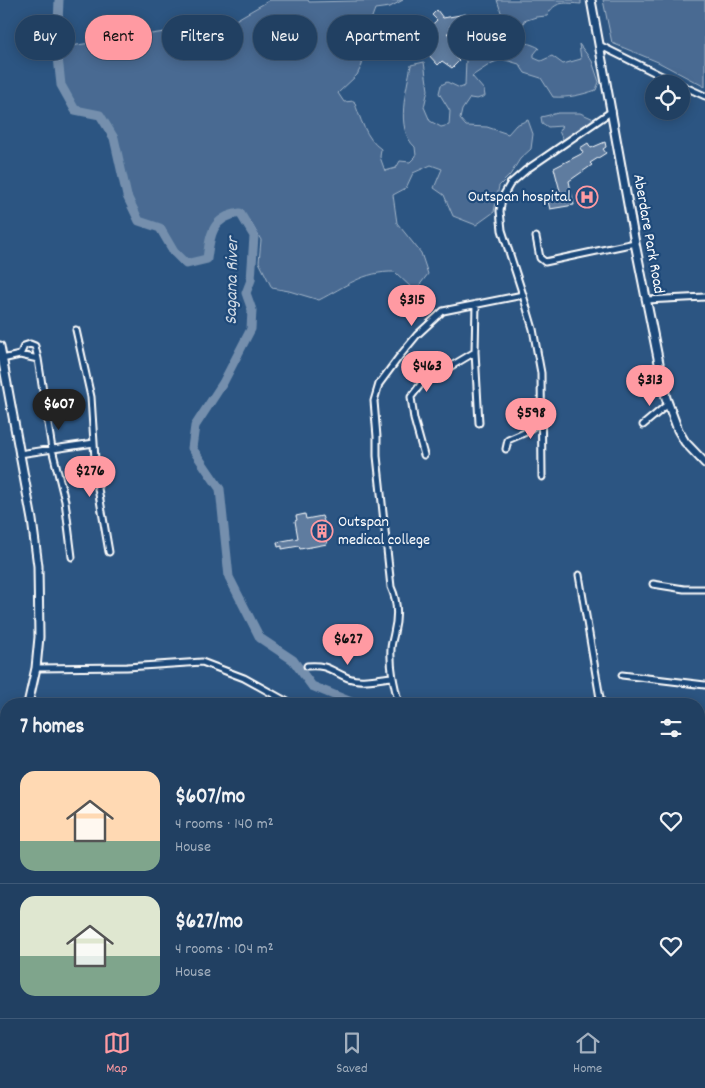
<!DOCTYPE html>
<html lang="en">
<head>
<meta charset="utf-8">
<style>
  :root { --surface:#214062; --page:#2d4b6b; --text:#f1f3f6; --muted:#a2afbe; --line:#3e5977; --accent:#ff9aa2 }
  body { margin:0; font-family:Dekko,sans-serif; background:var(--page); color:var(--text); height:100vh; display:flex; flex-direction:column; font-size:19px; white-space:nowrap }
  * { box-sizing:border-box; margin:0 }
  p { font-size:16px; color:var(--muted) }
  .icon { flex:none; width:28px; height:28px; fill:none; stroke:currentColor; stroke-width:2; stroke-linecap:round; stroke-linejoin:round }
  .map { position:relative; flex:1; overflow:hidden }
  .sheet { position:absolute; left:0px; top:698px; width:705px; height:321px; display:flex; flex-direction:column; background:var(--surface); border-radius:20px 20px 0 0; box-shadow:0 2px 12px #0003,0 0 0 1px var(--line) }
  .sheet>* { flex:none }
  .hud { position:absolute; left:15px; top:15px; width:675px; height:45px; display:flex; gap:10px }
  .fabs { position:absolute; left:645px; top:75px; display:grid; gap:10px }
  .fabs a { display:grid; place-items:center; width:45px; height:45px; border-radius:50%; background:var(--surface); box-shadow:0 2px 12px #0003,0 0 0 1px var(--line); font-size:25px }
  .price { position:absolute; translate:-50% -42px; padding:0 11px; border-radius:18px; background:var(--accent); color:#111; font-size:16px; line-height:32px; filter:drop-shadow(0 1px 2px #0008) }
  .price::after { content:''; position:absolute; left:50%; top:30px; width:15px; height:11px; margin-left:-8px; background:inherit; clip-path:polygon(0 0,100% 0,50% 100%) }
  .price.current { background:#222; color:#fff }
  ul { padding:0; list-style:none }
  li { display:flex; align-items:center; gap:15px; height:125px; padding:0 20px }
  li+li { border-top:1px solid var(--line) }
  li span { display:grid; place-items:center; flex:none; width:140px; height:100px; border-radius:15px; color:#555 }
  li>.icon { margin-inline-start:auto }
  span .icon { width:60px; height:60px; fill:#fffc; stroke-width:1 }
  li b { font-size:21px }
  h2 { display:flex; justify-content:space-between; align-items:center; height:60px; padding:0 20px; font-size:21px }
  .pill { padding:0 18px; border-radius:22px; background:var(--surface); box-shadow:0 2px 12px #0003,0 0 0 1px var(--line); font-size:18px; line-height:45px }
  .pill.current { background:var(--accent); color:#111 }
  .tab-bar { display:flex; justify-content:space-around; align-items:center; height:70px; border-top:1px solid var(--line); background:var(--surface); font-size:14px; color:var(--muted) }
  .tab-bar a { display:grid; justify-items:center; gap:2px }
  .tab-bar .current { color:var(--accent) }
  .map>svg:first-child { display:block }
</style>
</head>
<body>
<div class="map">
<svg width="705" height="1018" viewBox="0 0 705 1018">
  <rect width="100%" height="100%" fill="#2c5582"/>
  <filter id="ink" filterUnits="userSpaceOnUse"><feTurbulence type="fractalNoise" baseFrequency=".02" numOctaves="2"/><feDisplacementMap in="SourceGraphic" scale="10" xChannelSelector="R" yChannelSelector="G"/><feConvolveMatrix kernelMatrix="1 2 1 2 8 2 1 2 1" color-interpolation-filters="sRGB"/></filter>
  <g filter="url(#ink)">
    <path fill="#486b92" stroke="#a4b5c8" d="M270 0H308L309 2 403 0 390 7 375 9 365 36 362 65 357 75 338 93 344 102 354 101C360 117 366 139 381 149L380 157 385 171 396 168 400 161 410 162 416 156 415 147C394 128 407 89 411 65L424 62 428 90 424 107 430 121 441 127 449 125 450 111 439 93 441 85 447 82 460 88 465 86 466 59 471 54 493 44 495 36 494 29 499 28 502 15 497 0H581V4C565 3 555 0 547 16L536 17 524 21 520 39C526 44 533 44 539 48L534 54V58L541 61 552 56 563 64 581 59 579 44 592 61 599 82 596 90C581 95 569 98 553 97L541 78 525 73 519 64 502 59 492 63 472 76 484 90 485 96 477 99 470 98 462 110 460 119 466 126 487 127 508 134 516 125 528 120 533 134 531 149 520 159 510 175 499 186 494 212 476 225 453 216 444 195 434 188 442 169 431 165 413 173 406 188 393 195 397 223 421 253 428 274 415 291 395 272C363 271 345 287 319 300L289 291 272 288 259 262 261 240 250 221 240 213C212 217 210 235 207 259L186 264 174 252 160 228 139 221 127 196 114 138 100 115 75 110 61 85 57 48 232 22Z
      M603 0H705V87L658 62 612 43Z
      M558 113H580L594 119 563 140 559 131 562 126 548 127 542 123 541 117Z"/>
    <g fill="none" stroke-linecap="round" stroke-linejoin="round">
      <path stroke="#748fad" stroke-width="9" d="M59 0 57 48 61 85 75 110 100 115 114 138 127 196 139 221 160 228 174 252 186 264 207 259C210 235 212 217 240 213L254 236 251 280 246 293 252 310 251 329 223 383 195 426 192 448 220 489 229 577 260 638 293 660 312 686 356 704
        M29 1018 31 1012"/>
    </g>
    <path fill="#5e7c9f" stroke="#fff" d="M437 10 443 18 466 14 467 23 450 26 451 33H447L457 44 453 47 459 54 455 57 459 61 452 68 442 61 438 65 426 52 423 54 420 51 418 52 411 45 437 20 432 15Z
      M605 142 606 147 603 149 606 153 590 163 592 165 569 181 574 205 550 209 547 198 558 195V191H560L554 168 583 153 580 148 588 143 591 148Z
      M305 514 306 519 322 516 328 532H325L327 544 300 549 299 546 282 549V546L278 547 277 542 298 538 295 521 297 520 296 516Z"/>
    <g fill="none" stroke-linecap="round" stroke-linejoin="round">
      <g stroke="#fff" stroke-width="9">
        <path id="street" d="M599 45 678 84
          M681 85 705 96
          M536 237 540 258 545 262 635 243
          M523 295 533 329 541 373 542 477
          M646 300 705 297
          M476 304 475 352 479 423
          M20 355 24 346 30 344 35 346 38 359
          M2 359 20 355 38 359 52 449 65 501 72 557
          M643 425 668 404
          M94 443 96 477 109 552
          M506 449 508 440 524 433 542 420
          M19 454 94 443 91 397 76 330
          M424 455 414 419 411 397 421 384 475 352
          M579 575 601 704
          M653 584 684 589H705
          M307 666C327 664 331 671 348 678 361 683 378 678 392 677
          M36 668 127 667 202 662 244 678 291 704
          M622 675 705 685
          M399 704C394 685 390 668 391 649 391 644 393 639 394 633 398 617 398 602 391 587L377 456V437L374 401 379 384 399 357 417 335 443 311 523 295 502 230 500 211 502 198 510 184 526 170 612 111
          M699 719 705 718
          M0 742 6 745
          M699 826 705 825
          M131 1012 132 1018
          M415 1018 416 1012"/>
      </g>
      <g stroke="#fff" stroke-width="11">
        <path id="secondary" d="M591 0 635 243 666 398 678 430 685 442 705 463
          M0 346 32 520 38 566 39 637 36 668 28 704
          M0 795 6 777"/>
      </g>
      <use href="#street" stroke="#1f4a7a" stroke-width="5"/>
      <use href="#secondary" stroke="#1f4a7a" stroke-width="7"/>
    </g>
  </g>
  <defs>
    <g id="hospital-ring" transform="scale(1.125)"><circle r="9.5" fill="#1f4a7a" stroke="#ff9aa2" stroke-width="1.5"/><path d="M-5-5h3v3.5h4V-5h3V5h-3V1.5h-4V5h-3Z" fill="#ff9aa2"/></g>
    <g id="building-ring" transform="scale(1.125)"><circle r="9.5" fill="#1f4a7a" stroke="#ff9aa2" stroke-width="1.5"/><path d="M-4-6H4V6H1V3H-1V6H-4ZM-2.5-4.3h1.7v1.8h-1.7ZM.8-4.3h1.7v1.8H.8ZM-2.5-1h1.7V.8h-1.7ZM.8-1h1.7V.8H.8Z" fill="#ff9aa2"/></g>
  </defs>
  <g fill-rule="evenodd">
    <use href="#hospital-ring" x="587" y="197"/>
    <use href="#building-ring" x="322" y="531"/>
  </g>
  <g text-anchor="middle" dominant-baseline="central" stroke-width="4.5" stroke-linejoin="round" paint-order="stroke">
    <g font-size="16" fill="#fff" stroke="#1f4a7a" text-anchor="end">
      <text x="571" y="197">Outspan hospital</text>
      <text x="338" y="522" text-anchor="start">Outspan<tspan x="338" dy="18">medical college</tspan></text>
    </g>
    <g font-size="16" fill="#fff" stroke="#1f4a7a">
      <text transform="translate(648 234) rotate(80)">Aberdare Park Road</text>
    </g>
    <g font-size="18" font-style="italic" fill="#d5dde6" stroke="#1f4a7a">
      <text transform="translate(233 281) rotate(-89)">Sagana River</text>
    </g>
  </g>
</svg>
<div class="fabs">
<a><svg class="icon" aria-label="locate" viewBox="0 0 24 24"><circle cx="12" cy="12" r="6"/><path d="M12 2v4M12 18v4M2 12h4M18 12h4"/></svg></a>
</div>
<b class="price" style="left:412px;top:327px">$315</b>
<b class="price" style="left:427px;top:393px">$463</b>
<b class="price" style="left:650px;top:407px">$313</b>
<b class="price current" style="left:59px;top:431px">$607</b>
<b class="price" style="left:531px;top:440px">$598</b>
<b class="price" style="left:90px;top:498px">$276</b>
<b class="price" style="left:348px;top:666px">$627</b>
<div class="hud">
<a class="pill">Buy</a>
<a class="pill current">Rent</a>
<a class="pill">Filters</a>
<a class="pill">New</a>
<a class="pill">Apartment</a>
<a class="pill">House</a>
</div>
<section class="sheet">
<h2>7 homes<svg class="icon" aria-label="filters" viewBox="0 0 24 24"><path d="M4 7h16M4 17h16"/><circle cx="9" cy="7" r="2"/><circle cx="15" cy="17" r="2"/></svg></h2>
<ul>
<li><span style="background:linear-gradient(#ffd9b3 70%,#7fa58c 0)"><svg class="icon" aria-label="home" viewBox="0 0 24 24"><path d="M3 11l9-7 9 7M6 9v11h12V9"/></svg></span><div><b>$607/mo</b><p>4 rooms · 140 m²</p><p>House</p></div><svg class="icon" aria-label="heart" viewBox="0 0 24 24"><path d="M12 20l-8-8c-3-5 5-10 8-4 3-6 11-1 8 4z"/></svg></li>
<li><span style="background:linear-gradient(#dfe7d0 60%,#7fa58c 0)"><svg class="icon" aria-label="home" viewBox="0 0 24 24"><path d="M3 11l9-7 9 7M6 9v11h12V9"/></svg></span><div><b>$627/mo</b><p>4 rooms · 104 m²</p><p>House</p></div><svg class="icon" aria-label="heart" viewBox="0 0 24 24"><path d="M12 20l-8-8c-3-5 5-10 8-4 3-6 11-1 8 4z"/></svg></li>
</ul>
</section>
</div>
<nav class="tab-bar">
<a class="current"><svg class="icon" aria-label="map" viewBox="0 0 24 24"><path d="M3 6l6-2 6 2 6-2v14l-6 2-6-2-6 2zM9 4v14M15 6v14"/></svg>Map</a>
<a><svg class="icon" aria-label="saved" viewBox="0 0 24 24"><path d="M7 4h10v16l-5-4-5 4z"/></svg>Saved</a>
<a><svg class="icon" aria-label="home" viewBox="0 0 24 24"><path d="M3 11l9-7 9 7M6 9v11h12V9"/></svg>Home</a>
</nav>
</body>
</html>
